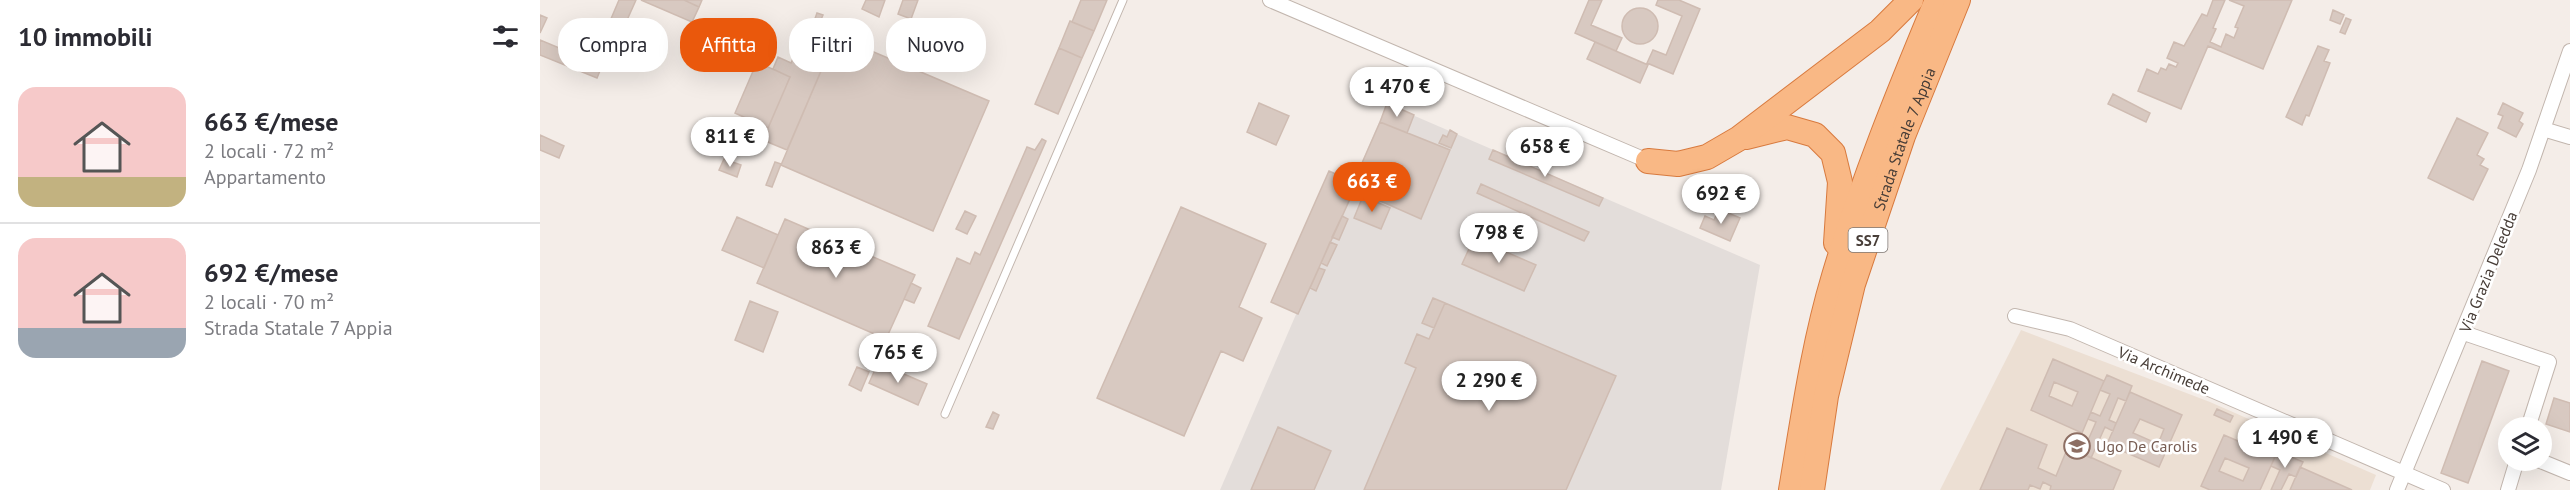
<!DOCTYPE html>
<html lang="it">
<head>
<meta charset="utf-8">
<style>
  :root { --surface:#fff; --page:#f2f2f3; --text:#2b2b33; --muted:#7c7c81; --line:#e1e1e2; --accent:#ea580c }
  body { margin:0; font-family:"PT Sans",sans-serif; background:var(--page); color:var(--text); height:100vh; display:flex; flex-direction:column; font-size:22px; white-space:nowrap }
  * { box-sizing:border-box; margin:0 }
  p { font-size:20px; color:var(--muted) }
  .icon { flex:none; width:33px; height:33px; fill:none; stroke:currentColor; stroke-width:2; stroke-linecap:round; stroke-linejoin:round }
  .map { position:relative; flex:1; overflow:hidden }
  .sheet { display:flex; flex-direction:column; background:var(--surface); width:540px }
  .sheet>* { flex:none }
  .guide { position:absolute; left:18px; top:18px; width:570px; height:54px; display:flex; gap:12px }
  .buttons { position:absolute; left:1958px; top:417px; display:grid; gap:12px }
  .buttons a { display:grid; place-items:center; width:54px; height:54px; border-radius:50%; background:var(--surface); box-shadow:0 6px 24px #0002; font-size:30px }
  .price { position:absolute; translate:-50% -51px; padding:0 14px; border-radius:21px; background:#fff; color:#222; font-size:20px; line-height:39px; filter:drop-shadow(0 2px 3px #0008) }
  .price::after { content:''; position:absolute; left:50%; top:36px; width:18px; height:14px; margin-left:-9px; background:inherit; clip-path:polygon(0 0,100% 0,50% 100%) }
  .price.selected { background:var(--accent); color:#fff }
  ul { padding:0; list-style:none }
  li { display:flex; align-items:center; gap:18px; height:150px; padding:0 18px }
  li+li { border-top:2px solid var(--line) }
  li span { display:grid; place-items:center; flex:none; width:168px; height:120px; border-radius:18px; color:#555 }
  li>.icon { margin-inline-start:auto }
  span .icon { width:72px; height:72px; fill:#fffc; stroke-width:1 }
  li b { font-size:26px }
  h2 { display:flex; justify-content:space-between; align-items:center; height:72px; padding:0 18px; font-size:26px }
  .chip { padding:0 21px; border-radius:24px; background:var(--surface); box-shadow:0 6px 24px #0002; font-size:21px; line-height:54px }
  .chip.selected { background:var(--accent); color:#fff }
  main { display:flex; flex:1; min-height:0 }
  .map>svg:first-child { display:block }
</style>
</head>
<body>
<main>
<section class="sheet">
<h2>10 immobili<svg class="icon" aria-label="filters" viewBox="0 0 24 24"><path d="M4 7h16M4 17h16"/><circle cx="9" cy="7" r="2"/><circle cx="15" cy="17" r="2"/></svg></h2>
<ul>
<li><span style="background:linear-gradient(#f6c9c9 75%,#c2b280 0)"><svg class="icon" aria-label="home" viewBox="0 0 24 24"><path d="M3 11l9-7 9 7M6 9v11h12V9"/></svg></span><div><b>663 €/mese</b><p>2 locali · 72 m²</p><p>Appartamento</p></div></li>
<li><span style="background:linear-gradient(#f6c9c9 75%,#9aa5b1 0)"><svg class="icon" aria-label="home" viewBox="0 0 24 24"><path d="M3 11l9-7 9 7M6 9v11h12V9"/></svg></span><div><b>692 €/mese</b><p>2 locali · 70 m²</p><p>Strada Statale 7 Appia</p></div></li>
</ul>
</section>
<div class="map">
<svg width="2030" height="490" viewBox="0 0 2030 490">
  <rect width="100%" height="100%" fill="#f4ede8"/>
  <path fill="#e3ddda" d="M847 104 1220 265 1181 490H680Z"/>
  <path fill="#ecdfd3" d="M1481 330 1670 402 1836 475 1830 490H1400Z"/>
  <path fill="#d8c9c1" stroke="#cfbcb2" stroke-width="1.5" fill-rule="evenodd" d="M79 0H96L66 67 53 61Z
    M101 0H144L159 7 152 22Z
    M144 0H162L159 7Z
    M326 0H345L339 17 322 9Z
    M363 0H378L371 19 358 14Z
    M541 0H567L554 31 532 22Z
    M1049 0H1062L1051 25 1082 38 1076 51 1035 33Z
    M1118 0H1139L1160 9 1133 74 1107 63 1113 50 1126 55 1142 16 1116 5Z
    M1673 0H1685L1673 28 1676 29 1670 42 1681 47 1686 34 1694 38 1698 28 1695 27 1704 6 1689 0H1752L1723 69 1668 46 1641 109 1598 91 1607 69 1618 74 1621 68 1626 70 1629 64 1636 67 1638 63 1627 58 1634 42 1644 46 1662 14 1667 16Z
    M1082 26a18 18 0 1 1 36 0a18 18 0 1 1-36 0Z
    M1793 10 1804 15 1800 24 1790 20Z
    M277 13 283 15 277 29 272 27Z
    M0 15 7 18 0 33Z
    M1806 18 1811 20 1805 34 1800 32Z
    M530 21 554 31 542 58 519 48Z
    M268 25 296 36 247 150 223 140 250 77 233 69 238 57 251 63Z
    M296 36 449 101 393 231 241 165Z
    M0 40 62 66 57 78 0 55Z
    M1055 42 1108 65 1100 83 1047 59Z
    M1778 46 1789 50 1784 61 1790 63 1769 116 1766 115 1762 125 1746 117Z
    M519 48 542 58 518 114 495 104Z
    M217 62 250 77 228 128 195 113Z
    M1573 94 1610 113 1606 122 1568 104Z
    M719 103 749 116 736 145 707 132Z
    M847 103 874 115 867 133 840 122Z
    M1963 103 1983 113 1979 121 1983 124 1976 137 1958 128 1963 116 1958 114Z
    M1917 118 1948 133 1937 155 1944 159 1940 165 1948 169 1933 200 1888 178Z
    M840 122 910 150 881 219 811 188Z
    M910 130 917 134 911 148 899 143 903 135 907 137Z
    M0 135 24 146 19 158 0 150Z
    M502 139 506 141 419 339 388 326 417 258 430 264 435 252 440 255 487 147 495 150Z
    M953 150 1063 198 1059 206 949 159Z
    M184 159 201 165 197 177 179 170Z
    M235 162 241 164 232 187 226 185Z
    M789 171 814 182 811 188 814 190 758 314 731 302Z
    M941 184 1049 232 1044 241 937 193Z
    M823 196 850 208 841 229 814 218Z
    M641 207 726 244 699 307 722 318 703 361 681 351 644 436 557 398Z
    M1179 209 1200 218 1190 241 1160 228 1165 216 1174 220Z
    M425 211 436 216 427 234 416 229Z
    M802 216 808 219 799 240 792 237Z
    M197 217 238 235 224 268 182 250Z
    M245 219 375 275 346 339 217 283Z
    M934 238 996 265 984 291 922 264Z
    M790 242 797 245 787 266 781 263Z
    M779 268 785 270 776 291 770 288Z
    M371 283 381 288 374 303 364 299Z
    M893 298 905 303 894 328 882 323Z
    M210 301 238 312 223 352 195 340Z
    M905 303 1076 376 1026 490H824L876 368 865 363 877 334 889 339Z
    M1513 359 1564 381 1542 433 1491 410ZM1514 382 1538 392 1532 406 1509 396Z
    M1942 361 1969 371 1928 483 1901 473Z
    M338 363 387 384 378 405 329 383Z
    M317 367 329 372 321 391 309 385Z
    M1567 375 1592 386 1586 401 1578 398 1569 420 1576 423 1573 431 1565 427 1551 458 1542 454 1556 422 1548 419 1551 412 1560 416 1570 394 1560 390Z
    M1590 392 1642 415 1619 467 1567 444ZM1600 419 1624 429 1618 444 1593 433Z
    M2014 398 2030 403V432L2006 424Z
    M1677 409 1693 416 1690 422 1674 415Z
    M453 412 459 415 453 429 446 427Z
    M738 427 791 451 774 490H711Z
    M1467 428 1507 445 1498 468 1516 476 1528 447 1581 471 1573 490H1510L1511 486 1503 482 1500 489 1490 485 1488 490H1440Z
    M1684 435 1735 457 1720 490H1670L1661 486ZM1685 458 1709 468 1703 481 1679 471Z
    M1737 451 1763 462 1756 477 1749 474 1741 490H1731L1740 470 1731 466Z
    M1760 467 1812 490H1750Z"/>
  <g fill="none" stroke-linecap="round" stroke-linejoin="round">
    <g stroke="#c2b6ae" stroke-width="9">
      <path id="service" d="M405 414 583 0"/>
    </g>
    <g stroke="#c2b6ae" stroke-width="16">
      <path id="minor" d="M730 0 1108 161
        M2003 129 2030 137
        M1475 316 1530 329 1903 490
        M1924 333 2009 362 1988 428
        M1998 460 2030 473
        M1857 490 1989 170 2030 51
        M1968 490 1977 460"/>
    </g>
    <g stroke="#d87a3e" stroke-width="26">
      <g id="trunk">
        <path d="M1206 137 1247 127 1275 135 1293 153 1300 182 1296 243"/>
        <path d="M1108 161 1138 164 1167 157 1198 139 1340 31 1371 0"/>
        <path d="M1251 490C1263 419 1273 346 1294 276 1322 182 1359 91 1397 0"/>
        <path id="s1" d="M1272 490 1286 396 1313 284 1363 136 1418 0"/>
      </g>
    </g>
    <use href="#service" stroke="#fff" stroke-width="7"/>
    <use href="#minor" stroke="#fff" stroke-width="14"/>
    <use href="#trunk" stroke="#f9b885" stroke-width="24"/>
  </g>
  <defs>
    <g id="school-ring" transform="scale(1.35)"><circle r="9.5" fill="#fff" stroke="#8d6e63" stroke-width="1.5"/><path d="M0-5L7-2L0 1L-7-2ZM-4 1L0 2.5L4 1V4Q0 6-4 4Z" fill="#8d6e63"/></g>
  </defs>
  <g fill-rule="evenodd">
    <use href="#school-ring" x="1537" y="446"/>
  </g>
  <g text-anchor="middle" dominant-baseline="central" stroke-width="5" stroke-linejoin="round" paint-order="stroke">
    <rect fill="#fff" stroke="#7e7773" stroke-width="1.5" x="1308.5" y="228" width="39" height="24" rx="4.5"/>
    <g font-size="15" font-weight="bold" fill="#473d37">
      <text x="1328" y="240">SS7</text>
    </g>
    <g font-size="16" fill="#473d37" stroke="#fff">
      <text stroke="none"><textPath href="#s1" startOffset="364">Strada Statale 7 Appia</textPath></text>
      <text transform="translate(1948 272) rotate(-68)">Via Grazia Deledda</text>
      <text transform="translate(1624 370) rotate(23)">Via Archimede</text>
    </g>
    <g font-size="16" fill="#785e54" stroke="#fff" text-anchor="start">
      <text x="1556" y="446">Ugo De Carolis</text>
    </g>
  </g>
</svg>
<div class="buttons">
<a><svg class="icon" aria-label="layers" viewBox="0 0 24 24"><path d="M12 4l9 5-9 5-9-5zM3 14l9 5 9-5"/></svg></a>
</div>
<b class="price" style="left:857px;top:118px">1 470 €</b>
<b class="price" style="left:190px;top:168px">811 €</b>
<b class="price" style="left:1005px;top:178px">658 €</b>
<b class="price selected" style="left:832px;top:213px">663 €</b>
<b class="price" style="left:1181px;top:225px">692 €</b>
<b class="price" style="left:959px;top:264px">798 €</b>
<b class="price" style="left:296px;top:279px">863 €</b>
<b class="price" style="left:358px;top:384px">765 €</b>
<b class="price" style="left:949px;top:412px">2 290 €</b>
<b class="price" style="left:1745px;top:469px">1 490 €</b>
<div class="guide">
<a class="chip">Compra</a>
<a class="chip selected">Affitta</a>
<a class="chip">Filtri</a>
<a class="chip">Nuovo</a>
</div>
</div>
</main>
</body>
</html>
